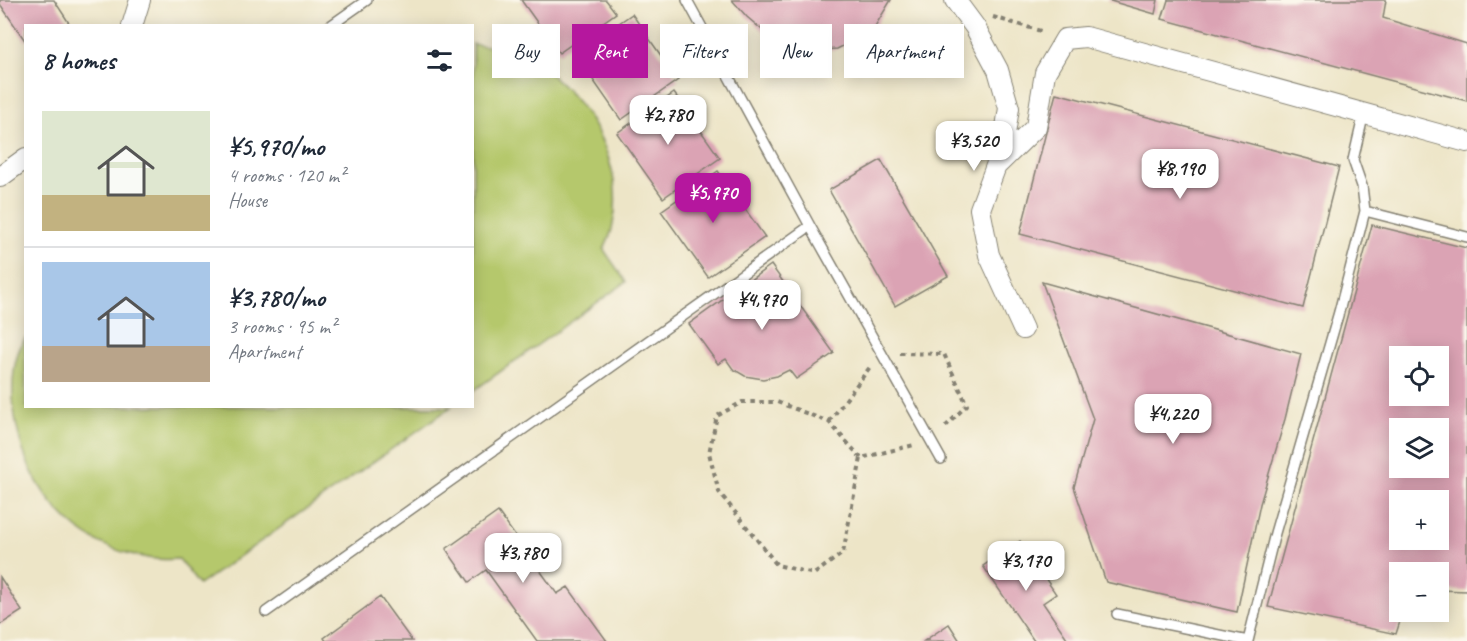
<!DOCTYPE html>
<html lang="en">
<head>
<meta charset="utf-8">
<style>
  :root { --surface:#fff; --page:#f6f6f7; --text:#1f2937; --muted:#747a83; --line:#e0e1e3; --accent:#b5179e }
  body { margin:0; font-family:Caveat,sans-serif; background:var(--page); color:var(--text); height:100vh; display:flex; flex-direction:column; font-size:22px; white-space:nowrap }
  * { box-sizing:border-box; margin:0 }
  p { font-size:20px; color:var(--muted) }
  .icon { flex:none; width:33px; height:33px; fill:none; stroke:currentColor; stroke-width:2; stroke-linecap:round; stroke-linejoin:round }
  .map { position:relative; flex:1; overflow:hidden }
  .details { position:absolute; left:24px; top:24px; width:450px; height:384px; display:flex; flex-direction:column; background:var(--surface); border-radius:0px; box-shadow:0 3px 15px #0003 }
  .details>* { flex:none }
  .hud { position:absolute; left:492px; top:24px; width:570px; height:54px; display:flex; gap:12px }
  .controls { position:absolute; left:1389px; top:346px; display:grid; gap:12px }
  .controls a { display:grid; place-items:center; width:60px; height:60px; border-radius:0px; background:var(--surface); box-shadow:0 3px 15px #0003; font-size:30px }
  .price { position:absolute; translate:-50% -51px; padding:0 14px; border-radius:12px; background:#fff; color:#222; font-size:20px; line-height:39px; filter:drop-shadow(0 2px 3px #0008) }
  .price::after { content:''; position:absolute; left:50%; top:36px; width:18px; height:14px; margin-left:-9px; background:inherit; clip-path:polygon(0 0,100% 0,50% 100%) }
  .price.current { background:var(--accent); color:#fff }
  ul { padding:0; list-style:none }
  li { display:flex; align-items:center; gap:18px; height:150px; padding:0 18px }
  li+li { border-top:2px solid var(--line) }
  li span { display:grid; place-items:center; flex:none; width:168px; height:120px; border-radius:0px; color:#555 }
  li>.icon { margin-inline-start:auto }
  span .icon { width:72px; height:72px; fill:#fffc; stroke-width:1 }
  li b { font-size:26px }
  h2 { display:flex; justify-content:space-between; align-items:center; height:72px; padding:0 18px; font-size:26px }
  .chip { padding:0 21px; border-radius:0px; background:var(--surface); box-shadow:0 3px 15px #0003; font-size:21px; line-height:54px }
  .chip.current { background:var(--accent); color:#fff }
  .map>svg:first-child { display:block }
</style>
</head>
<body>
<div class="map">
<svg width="1467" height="641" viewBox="0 0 1467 641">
  <rect width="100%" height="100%" fill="#fbf7ec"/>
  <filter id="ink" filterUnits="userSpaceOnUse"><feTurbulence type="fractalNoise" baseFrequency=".0167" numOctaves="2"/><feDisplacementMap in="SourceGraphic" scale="12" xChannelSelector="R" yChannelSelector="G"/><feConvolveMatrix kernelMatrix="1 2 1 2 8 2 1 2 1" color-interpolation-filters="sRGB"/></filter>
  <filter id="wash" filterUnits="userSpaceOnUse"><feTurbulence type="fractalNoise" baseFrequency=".008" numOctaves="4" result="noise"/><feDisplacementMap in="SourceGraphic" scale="24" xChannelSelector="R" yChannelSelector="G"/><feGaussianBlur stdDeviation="1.35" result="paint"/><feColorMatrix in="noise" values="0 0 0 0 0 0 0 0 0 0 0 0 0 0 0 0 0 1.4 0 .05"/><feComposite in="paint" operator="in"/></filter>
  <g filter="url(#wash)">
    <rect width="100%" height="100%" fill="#ede5c7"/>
    <path fill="#b5c86c" stroke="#687244" stroke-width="1.5" d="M473 44C481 46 491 46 500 48 570 68 628 152 613 224 612 233 607 242 604 250L626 282 473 391Z
      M25 338 26 406 451 407 199 585 179 559C172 559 164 560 156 559 149 559 141 556 134 555 64 539 22 478 14 409 11 387 13 357 25 338Z"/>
    <g id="blocks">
      <path fill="#dba3b4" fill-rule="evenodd" d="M0 0H54L71 26H26V42L0 4Z
        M521 0H606L616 13 559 53Z
        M732 0H891L874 28 857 39 837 49 808 51 775 41 747 17Z
        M1107 0H1158L1155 14Z
        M1168 0H1386L1383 18 1467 44V101L1162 19Z
        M632 14 678 80 621 120 575 54Z
        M674 93 720 158 663 198 617 133Z
        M1056 93 1339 167 1303 308 1020 234Z
        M881 160 948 276 895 306 829 190Z
        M718 171 765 237 708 277 661 211Z
        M1372 225 1467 248V591L1438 590V573H1400V612H1403L1396 634 1268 607ZM1400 357H1438V396H1400ZM1400 429H1438V468H1400ZM1400 501H1438V540H1400Z
        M771 265 834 353 796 379 789 370 777 376 763 379 745 376 733 369 726 359 718 364 689 324Z
        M1042 282 1301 354 1285 419 1260 504 1237 612 1106 582 1074 487 1093 419Z
        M498 512 557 594 568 587 607 641H537L486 570 469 582 446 549Z
        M1020 541 1056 594 1043 603 1069 641H1034L983 566Z
        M0 577 22 611 0 625Z
        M380 597 412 641H326L324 638Z
        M949 624 960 641H924Z"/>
    </g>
  </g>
  <g filter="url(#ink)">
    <use href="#blocks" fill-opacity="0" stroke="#848072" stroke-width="1.5"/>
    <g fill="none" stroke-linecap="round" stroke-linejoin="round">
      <g stroke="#848072" stroke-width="12">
        <path id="lane" d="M687 0 810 226 941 459
          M330 26 367 0
          M1365 211 1467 237
          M266 612 810 226
          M1117 614 1248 641
          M1248 641 1275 533 1339 312 1365 211 1362 186 1353 160 1364 113"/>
      </g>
      <g stroke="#848072" stroke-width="22">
        <path id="street" d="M955 0 975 27 998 70 1009 108 1003 147 980 209 989 255 1023 329
          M132 26 140 0
          M996 166 1036 127 1045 73 1065 39 1086 37 1467 142
          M0 177 26 158"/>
      </g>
      <path stroke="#848072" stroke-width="4" stroke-dasharray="4.5 4.5" stroke-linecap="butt" d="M993 17 1044 32
        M900 353 944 354 967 405 943 429
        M829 422 870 367
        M861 458 829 422 777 402H742L717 416 709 453 719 492 777 565 814 574 843 553 861 458 914 445"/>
      <use href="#lane" stroke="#fff" stroke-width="9"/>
      <use href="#street" stroke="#fff" stroke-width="20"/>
    </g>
  </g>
</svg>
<div class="controls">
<a><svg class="icon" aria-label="locate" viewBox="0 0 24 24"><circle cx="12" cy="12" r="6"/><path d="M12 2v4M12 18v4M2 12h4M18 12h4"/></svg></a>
<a><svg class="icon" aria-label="layers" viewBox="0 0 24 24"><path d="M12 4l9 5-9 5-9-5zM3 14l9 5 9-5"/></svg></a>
<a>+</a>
<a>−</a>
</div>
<b class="price" style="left:668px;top:146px">¥2,780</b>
<b class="price" style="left:974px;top:172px">¥3,520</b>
<b class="price" style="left:1180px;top:200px">¥8,190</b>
<b class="price current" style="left:713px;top:224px">¥5,970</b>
<b class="price" style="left:762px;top:331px">¥4,970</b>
<b class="price" style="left:1173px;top:445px">¥4,220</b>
<b class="price" style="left:523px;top:584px">¥3,780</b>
<b class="price" style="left:1026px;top:592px">¥3,170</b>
<div class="hud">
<a class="chip">Buy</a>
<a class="chip current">Rent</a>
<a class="chip">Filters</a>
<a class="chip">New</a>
<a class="chip">Apartment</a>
</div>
<section class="details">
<h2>8 homes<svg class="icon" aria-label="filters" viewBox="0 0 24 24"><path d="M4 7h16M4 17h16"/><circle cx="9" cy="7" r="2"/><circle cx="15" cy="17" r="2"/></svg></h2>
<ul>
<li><span style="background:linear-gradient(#dfe7d0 70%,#c2b280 0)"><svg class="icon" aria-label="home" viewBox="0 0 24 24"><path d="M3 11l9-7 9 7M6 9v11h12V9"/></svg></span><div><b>¥5,970/mo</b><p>4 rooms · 120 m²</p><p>House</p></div></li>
<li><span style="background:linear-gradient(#a9c7e8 70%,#b9a48a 0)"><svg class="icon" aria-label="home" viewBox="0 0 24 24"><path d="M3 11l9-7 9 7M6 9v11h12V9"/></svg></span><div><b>¥3,780/mo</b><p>3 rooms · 95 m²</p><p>Apartment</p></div></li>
</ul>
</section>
</div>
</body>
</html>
